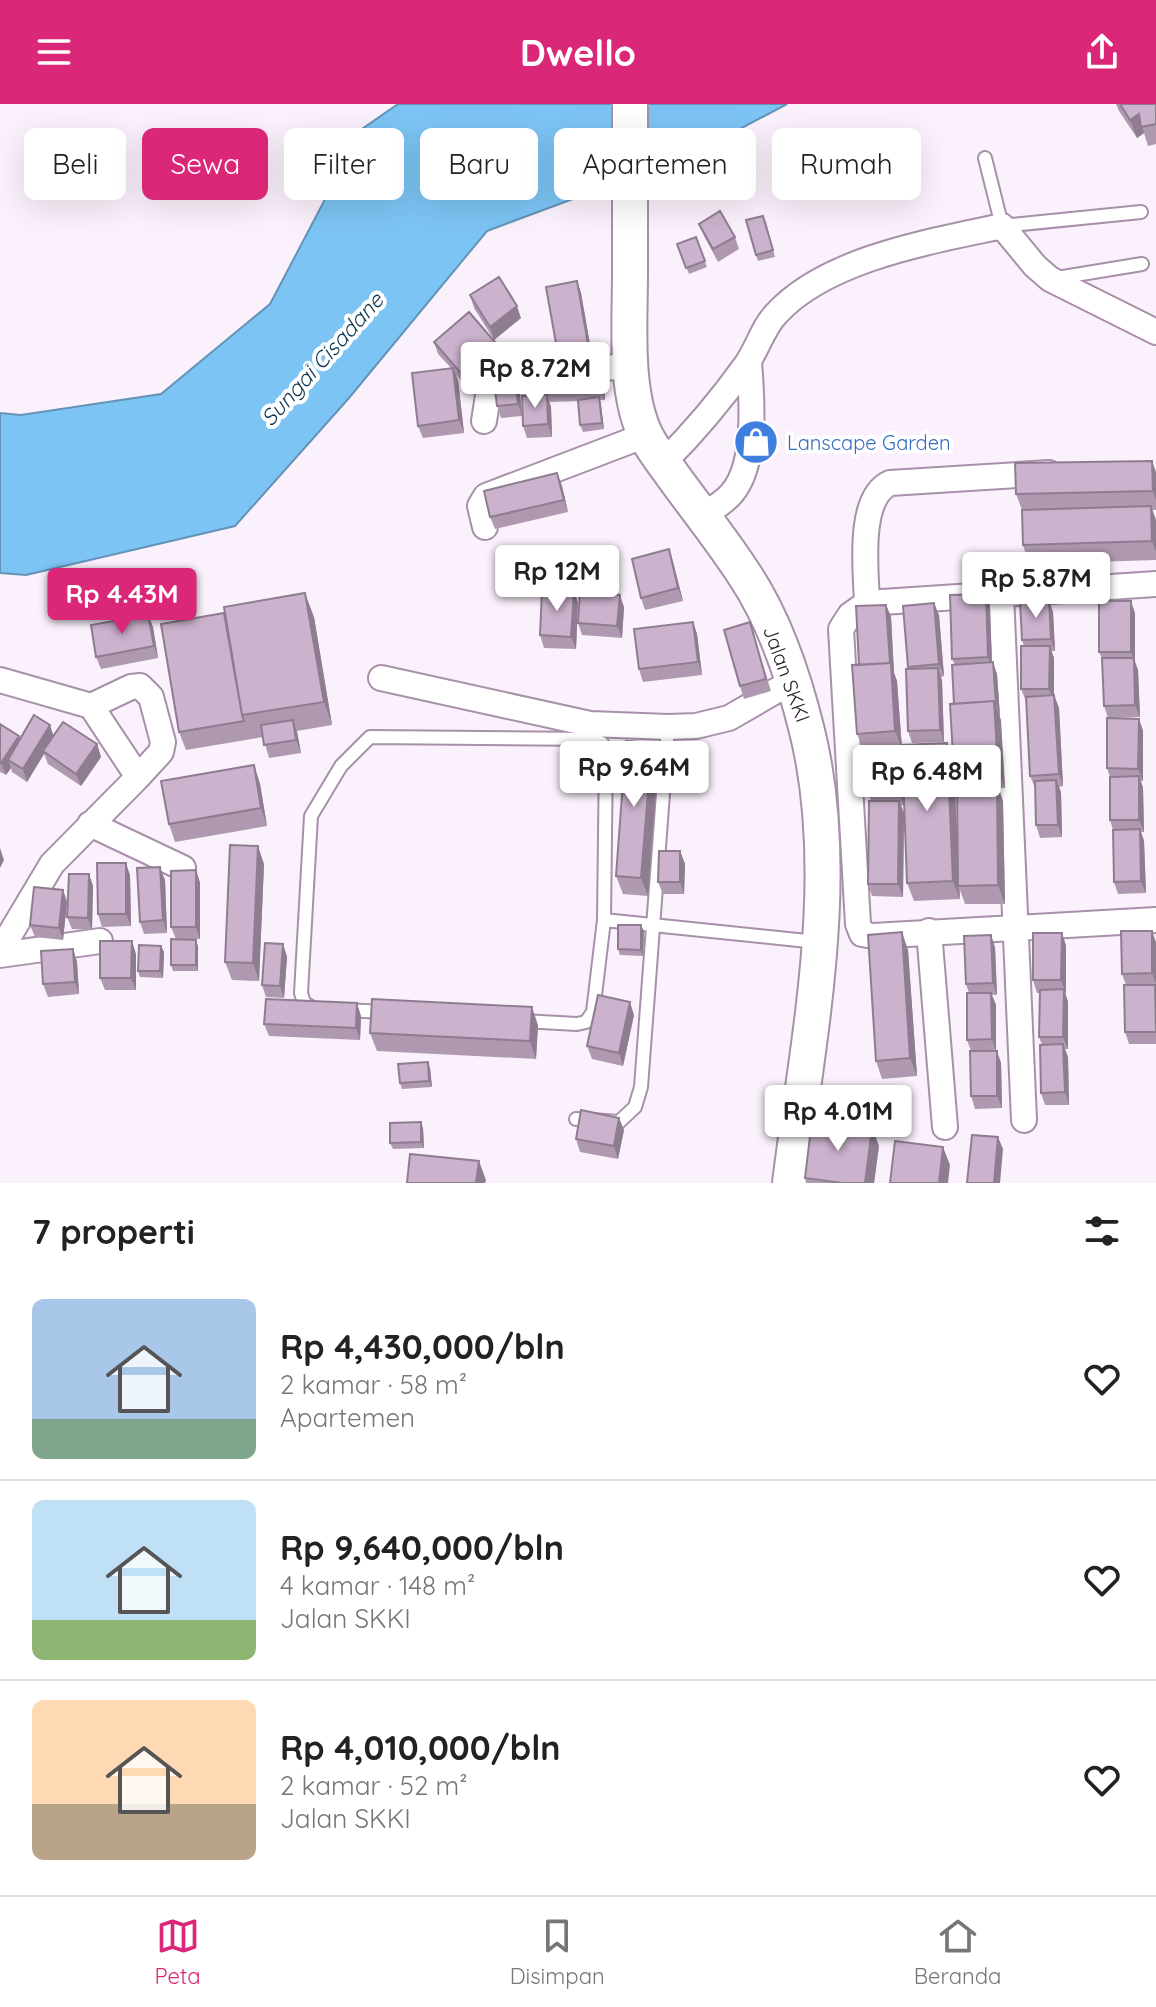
<!DOCTYPE html>
<html lang="id">
<head>
<meta charset="utf-8">
<style>
  :root { --surface:#fff; --page:#f2f2f2; --text:#222; --muted:#767676; --line:#e0e0e0; --accent:#db2777 }
  body { margin:0; font-family:Quicksand,sans-serif; background:var(--page); color:var(--text); height:100vh; display:flex; flex-direction:column; font-size:30px; white-space:nowrap }
  * { box-sizing:border-box; margin:0 }
  p { font-size:26px; color:var(--muted) }
  .icon { flex:none; width:44px; height:44px; fill:none; stroke:currentColor; stroke-width:2; stroke-linecap:round; stroke-linejoin:round }
  .map { position:relative; height:1079px; overflow:hidden }
  .drawer { display:flex; flex-direction:column; background:var(--surface); flex:1 }
  .drawer>* { flex:none }
  .banner { position:absolute; left:24px; top:24px; width:1108px; height:72px; display:flex; gap:16px }
  .price { position:absolute; translate:-50% -68px; padding:0 18px; border-radius:8px; background:#fff; color:#222; font-size:26px; line-height:52px; filter:drop-shadow(0 2px 4px #0008) }
  .price::after { content:''; position:absolute; left:50%; top:48px; width:24px; height:18px; margin-left:-12px; background:inherit; clip-path:polygon(0 0,100% 0,50% 100%) }
  .price.selected { background:var(--accent); color:#fff }
  ul { padding:0; list-style:none }
  li { display:flex; align-items:center; gap:24px; height:200px; padding:0 32px }
  li+li { border-top:2px solid var(--line) }
  li span { display:grid; place-items:center; flex:none; width:224px; height:160px; border-radius:12px; color:#555 }
  li>.icon { margin-inline-start:auto }
  span .icon { width:96px; height:96px; fill:#fffc; stroke-width:1 }
  li b { font-size:34px }
  h2 { display:flex; justify-content:space-between; align-items:center; height:96px; padding:0 32px; font-size:34px }
  .pill { padding:0 28px; border-radius:12px; background:var(--surface); box-shadow:0 8px 32px #0002; font-size:28px; line-height:72px }
  .pill.selected { background:var(--accent); color:#fff }
  header { display:flex; justify-content:space-between; align-items:center; height:104px; padding:0 32px; background:var(--accent); color:#fff; font-size:36px; font-weight:700 }
  .tabs { display:flex; justify-content:space-around; align-items:center; height:112px; border-top:2px solid var(--line); background:var(--surface); font-size:22px; color:var(--muted) }
  .tabs a { display:grid; justify-items:center; gap:4px }
  .tabs .selected { color:var(--accent) }
  .map>svg:first-child { display:block }
</style>
</head>
<body>
<header><svg class="icon" aria-label="menu" viewBox="0 0 24 24"><path d="M4 6h16M4 12h16M4 18h16"/></svg>Dwello<svg class="icon" aria-label="share" viewBox="0 0 24 24"><path d="M12 15V3M7 8l5-5 5 5M5 13v7h14v-7"/></svg></header>
<div class="map">
<svg width="1156" height="1079" viewBox="0 0 1156 1079">
  <rect width="100%" height="100%" fill="#fbf1fc"/>
  <path fill="#7cc4f4" stroke="#6493b8" stroke-width="2" d="M398 0H787L691 51 487 127 349 294 235 422 26 471 0 469V309L21 311 161 290 270 200 362 25Z"/>
  <g fill="none" stroke-linecap="round" stroke-linejoin="round">
    <g stroke="#a790a9" stroke-width="16">
      <path id="lane" d="M985 54 1002 122 1141 108
        M1057 174 1142 160
        M313 904 304 899 301 889 311 712 341 662 370 633 594 635 602 639 606 648 604 816
        M343 906 385 908
        M523 917 577 920 586 918 593 908 604 816 817 838
        M576 1015 619 1018 635 1003 641 983 668 623"/>
    </g>
    <g stroke="#a790a9" stroke-width="28">
      <path id="street" d="M484 317 490 279 500 271 631 262
        M664 358C694 328 721 296 746 261 758 244 763 223 777 209 828 154 933 137 1002 122L1035 162 1050 175 1156 228
        M1049 369 890 379C857 394 866 467 867 499L1156 480
        M702 412C712 405 724 399 732 389 757 360 752 294 749 258
        M485 423 480 402 486 392 646 331
        M1001 490 1024 1016
        M867 499 850 511 841 525 858 820 862 830 873 832 1156 816
        M381 574 590 620 668 623 696 622 729 614 793 577
        M0 576 91 602 138 673 52 760 0 847
        M91 602 131 583 140 582 151 593 163 638 161 648 138 673
        M90 720 183 764
        M929 827 945 1023
        M0 851 100 837"/>
    </g>
    <g stroke="#a790a9" stroke-width="38">
      <path id="secondary" d="M630 0C630 57 630 113 630 170 630 218 624 288 646 332 653 346 664 359 673 372 697 405 722 436 744 470 775 516 794 574 807 627 843 772 808 934 790 1079"/>
    </g>
    <use href="#lane" stroke="#fff" stroke-width="12"/>
    <use href="#street" stroke="#fff" stroke-width="24"/>
    <use href="#secondary" stroke="#fff" stroke-width="34"/>
  </g>
  <path fill="#af99b0" fill-rule="evenodd" d="M1116 0H1156V40L1148 42 1144 29 1137 34 1119 7Z
    M766 118 775 153 758 157 756 151Z
    M699 120 735 133 739 145 718 158 704 132Z
    M696 133 707 163 689 170 677 140Z
    M577 177 581 189 592 252 562 258 557 245Z
    M470 191 521 214 494 236 474 204Z
    M434 238 500 244 504 256 470 286 455 270 458 276 464 329 423 334 418 322 451 264 438 250Z
    M599 258 604 270 605 296H600L604 325 583 328 580 321 578 297 549 298 551 303 552 333 527 334 523 322 532 291 530 287Z
    M519 279 522 312 501 314 497 302Z
    M1156 368V406H1152L1156 416V456L1029 460 1023 441 1022 406 1016 390Z
    M557 369 562 382 568 408 495 425 490 413Z
    M673 458 683 497 645 506 641 494Z
    M574 487 578 499 576 545 544 544 540 531Z
    M886 501 891 513 894 569 897 577 902 645 864 648 857 630 859 561Z
    M990 502 992 558 997 570 1005 684H998L1003 697 1005 800H965L960 786V795L914 797 907 779 947 639 953 656 955 561 952 555ZM954 669 958 680V744Z
    M624 503 622 534 582 531 578 519Z
    M1053 508 1055 547H1051L1054 554V591L1059 604 1063 682 1059 683 1061 688 1062 733 1040 734 1036 721 1035 684 1030 672 1026 597 1021 585 1024 542 1022 536Z
    M1135 509V558L1138 566 1140 613 1110 614 1139 615 1143 627V677H1141L1143 684 1144 728H1141L1144 737 1146 789 1118 790 1114 778 1113 726 1110 716V673L1107 664 1108 614 1104 602 1103 556 1099 548Z
    M148 511 153 523 158 554 101 565 96 553Z
    M939 511 944 572 941 573 942 577 944 638 912 639 908 627V563Z
    M314 513 332 621 297 627 301 649 269 654 263 633 186 646 179 628Z
    M693 518 697 530 702 571 643 578 639 565Z
    M750 518 771 587 744 595 740 582Z
    M0 620 19 632 20 635 54 632 97 640 101 653 81 682 48 660 44 650 27 678 12 668 11 664 6 671 0 668Z
    M652 639 658 657 648 792 623 790 616 772Z
    M896 650 900 663 904 701 901 702 904 709 903 793 872 792 868 780 871 697 869 691Z
    M254 661 260 680 267 722 175 738 169 720Z
    M680 747 685 760 684 790H663L658 778Z
    M264 760 259 877 232 876 225 858Z
    M196 766 200 779V835H183L198 842V867H173L171 861 176 835 171 823Z
    M89 770 93 782 92 826 72 825 67 813Z
    M130 771 131 822 102 823 98 810Z
    M165 776 167 829 144 830 140 818Z
    M63 786 67 798 63 836 35 833 30 821Z
    M644 827 643 852 620 851 618 845Z
    M1062 829 1066 842V889H1065L1068 898V945H1065L1068 953 1069 1001H1045L1041 989 1042 941 1039 933 1040 889H1037L1033 876Z
    M1156 838V940H1129L1125 928 1126 881 1122 870Z
    M283 840 287 853 284 894 266 893 262 881Z
    M161 842 164 848 163 874 140 873 138 867Z
    M995 843 997 891H992L996 901V947L1001 959 1002 1004 975 1005 971 992V947L967 936 969 889 966 880Z
    M73 845 77 858 79 890 48 893 43 880Z
    M908 846 917 972 882 975 876 957Z
    M136 850V886H105L100 874Z
    M634 911 623 962 592 955 587 942Z
    M361 912 360 936 269 932 264 920Z
    M538 921 536 955 377 947 370 929Z
    M430 964 432 983 402 985 400 979Z
    M619 1014 624 1026 618 1055 580 1048 576 1035Z
    M423 1024 424 1044 393 1045 390 1039Z
    M872 1024 879 1042 874 1079H806L805 1074Z"/>
  <path fill="#8e7d90" d="M1139 10 1144 29 1137 34 1130 16Z
    M577 177 581 189 592 252 588 240Z
    M517 202 521 214 494 236 490 223Z
    M500 244 504 256 470 286 465 274Z
    M599 258 604 270 605 296 600 284Z
    M453 264 458 276 464 329 459 316Z
    M514 267 519 279 522 312 518 300Z
    M547 290 551 303 552 333 548 320Z
    M599 293 601 300 604 325 602 319Z
    M1152 357 1156 368V396L1153 387Z
    M557 369 562 382 568 408 564 396Z
    M1151 402 1156 416V448L1152 437Z
    M669 445 673 458 683 497 678 484Z
    M574 487 578 499 576 545 571 533Z
    M305 489 314 513 332 621 324 598Z
    M986 490 990 502 992 566 988 553Z
    M620 491 624 503 622 534 617 522Z
    M1049 496 1053 508 1055 547 1051 535Z
    M1131 497 1135 509V558L1138 566 1140 613 1135 601 1134 556 1131 548Z
    M934 499 939 511 944 572 939 560Z
    M886 501 891 513 894 569 897 577 902 645 895 627Z
    M148 511 153 523 158 554 154 542Z
    M693 518 697 530 702 571 698 558Z
    M1050 542 1054 554V597L1049 585Z
    M993 558 997 570 1000 612 996 600Z
    M938 564 942 577 944 638 940 626Z
    M1054 591 1059 604 1063 682 1059 670Z
    M994 597 1001 616 1005 684 998 666Z
    M1139 615 1143 627V677L1138 665Z
    M293 616 297 628 301 649 296 636Z
    M50 621 54 633 43 647 44 650 27 678 23 665Z
    M19 632 23 644 8 656 11 664 6 671 1 659Z
    M652 639 658 657 648 792 641 774Z
    M947 639 954 657 959 782H958L960 795 953 777Z
    M97 640 101 653 81 682 76 670Z
    M896 650 900 663 904 701 900 689Z
    M254 661 260 680 267 722 261 704Z
    M1139 672 1143 684 1144 728 1139 716Z
    M1056 676 1061 688 1062 733 1058 721Z
    M997 679 1003 697 1005 800 998 781Z
    M899 697 904 709 903 793 898 780Z
    M1140 725 1144 737 1146 789 1141 777Z
    M258 742 264 760 259 877 253 859Z
    M0 744 4 756 0 764Z
    M680 747 685 760 684 790 680 778Z
    M126 759 130 771 131 822 126 810Z
    M160 763 165 776 167 829 163 816Z
    M196 766 200 779V835L196 823Z
    M89 770 93 782 92 826 88 814Z
    M63 786 67 798 63 836 59 824Z
    M641 821 644 827 643 852 641 846Z
    M1152 827 1156 838V880L1152 869Z
    M902 828 908 846 917 972 910 954Z
    M1062 829 1066 842V889L1061 876Z
    M991 831 995 843 997 891 993 879Z
    M196 836 198 842V867L196 861Z
    M132 837 136 850V886L131 874Z
    M283 840 287 853 284 894 280 882Z
    M161 842 164 848 163 874 160 867Z
    M73 845 77 858 79 890 75 878Z
    M1064 885 1068 898V945L1063 933Z
    M991 889 996 901V948L992 935Z
    M630 898 634 911 623 962 619 949Z
    M357 899 361 912 360 936 356 924Z
    M532 903 538 921 536 955 530 937Z
    M1063 940 1068 953 1069 1001 1065 988Z
    M997 947 1001 959 1002 1004 997 992Z
    M428 958 430 964 432 983 429 977Z
    M619 1014 624 1026 618 1055 614 1042Z
    M421 1018 423 1024 424 1044 421 1038Z
    M872 1024 879 1042 874 1079H865Z
    M998 1033 1003 1045 1000 1079H994Z
    M943 1043 950 1061 948 1079H939Z
    M479 1057 486 1076 485 1079H476Z"/>
  <path fill="#cbb2cd" stroke="#8e7d90" stroke-width="2" d="M1120 0H1156V20L1141 23 1139 10 1130 16Z
    M720 107 735 133 713 145 699 120Z
    M763 112 773 146 756 151 746 116Z
    M696 133 705 157 686 164 677 140Z
    M499 173 517 202 490 223 470 191Z
    M577 177 588 240 557 245 546 183Z
    M469 208 500 244 465 274 434 238Z
    M599 258 600 284 530 287 529 260Z
    M453 264 459 316 418 322 412 269Z
    M514 267 518 300 497 302 493 269Z
    M547 290 548 320 523 322 522 292Z
    M599 293 602 319 580 321 578 296Z
    M1152 357 1153 387 1016 390 1015 359Z
    M557 369 564 396 490 413 484 387Z
    M1151 402 1152 437 1023 441 1022 406Z
    M669 445 678 484 641 494 632 455Z
    M542 486 574 487 571 533 540 531Z
    M580 488 620 491 617 522 578 519Z
    M305 489 324 598 242 611 224 503Z
    M986 490 988 553 952 555 950 491Z
    M1049 496 1051 535 1022 536 1020 497Z
    M1099 497H1131V548H1099Z
    M934 499 939 560 908 563 903 502Z
    M886 501 890 559 859 561 856 502Z
    M224 509 242 611 244 617 179 628 161 520Z
    M148 511 154 542 96 553 91 521Z
    M693 518 698 558 639 565 634 525Z
    M750 518 766 575 740 582 724 526Z
    M1021 542H1050L1049 585H1021Z
    M1102 554H1134L1135 601 1104 602Z
    M993 558 996 600H994V597L954 600 952 561Z
    M891 559 895 627 857 630 852 561Z
    M938 564 940 626 908 627 906 565Z
    M1054 591 1059 670 1030 672 1026 593Z
    M994 597 998 666 954 669 950 600Z
    M34 611 50 621 23 665 8 656Z
    M1107 614 1139 615 1138 665 1107 664Z
    M293 616 296 636 264 641 261 621Z
    M63 618 97 640 76 670 43 647Z
    M0 620 19 632 1 659 0 658Z
    M626 637 652 639 641 774 616 772Z
    M947 639 953 777 907 779 902 641Z
    M896 650 900 689 869 691 866 653Z
    M254 661 261 704 169 720 161 677Z
    M1139 672V716H1110V673Z
    M1056 676 1058 721H1036L1035 677Z
    M997 679 998 781 958 782 957 680Z
    M869 697H899L898 780H868Z
    M1140 725 1141 777 1114 778 1113 726Z
    M230 741 258 742 253 859 225 858Z
    M659 747H680V778H658Z
    M97 759H126V810H98Z
    M160 763 163 816 140 818 137 764Z
    M196 766V823H171V767Z
    M69 770H89L88 814 67 813Z
    M34 783 63 786 59 824 30 821Z
    M618 821H641V846L618 845Z
    M1121 827H1152V869L1122 870Z
    M902 828 910 954 876 957 868 831Z
    M1033 829H1062L1061 876H1033Z
    M991 831 993 879 966 880 964 832Z
    M171 835 196 836V861H171Z
    M100 837H132L131 874H100Z
    M265 839 283 840 280 882 262 881Z
    M139 841 161 842 160 867H138Z
    M73 845 75 878 43 880 41 847Z
    M1124 881H1155L1156 928H1125Z
    M1064 885 1063 933H1039L1040 886Z
    M967 889H991L992 935 967 936Z
    M598 891 630 898 619 949 587 942Z
    M266 895 357 899 356 924 264 920Z
    M372 895 532 903 530 937 370 929Z
    M1063 940 1065 988 1041 989 1040 941Z
    M970 947H997V992H971Z
    M428 958 429 977 400 979 398 960Z
    M581 1006 619 1014 614 1042 576 1035Z
    M812 1016 872 1024 865 1079H842L805 1074Z
    M421 1018V1038L390 1039V1019Z
    M972 1031 998 1033 994 1079H967Z
    M895 1037 943 1043 939 1079H890Z
    M410 1050 479 1057 476 1079H407Z"/>
  <defs>
    <g id="shop-disc" transform="scale(2.3)"><circle r="9.5" fill="#3f7fe0" stroke="#fff"/><path d="M-5-2.5h2.3a2.7 3.5 0 0 1 5.4 0H5L5.5 6h-11ZM-1.5-2.5h3a1.5 2.3 0 0 0-3 0Z" fill="#fff"/></g>
  </defs>
  <g fill-rule="evenodd">
    <use href="#shop-disc" x="756" y="338"/>
  </g>
  <g text-anchor="middle" dominant-baseline="central" stroke-width="8" stroke-linejoin="round" paint-order="stroke">
    <g font-size="20" fill="#366cbe" stroke="#fff" text-anchor="start">
      <text x="787" y="338">Lanscape Garden</text>
    </g>
    <g font-size="20" fill="#2b212c" stroke="#fff">
      <text transform="translate(787 570) rotate(70)">Jalan SKKI</text>
    </g>
    <g font-size="22" font-style="italic" fill="#0e374f" stroke="#fff">
      <text transform="translate(322 255) rotate(-48)">Sungai Cisadane</text>
    </g>
  </g>
</svg>
<b class="price" style="left:535px;top:306px">Rp 8.72M</b>
<b class="price" style="left:557px;top:509px">Rp 12M</b>
<b class="price" style="left:1036px;top:516px">Rp 5.87M</b>
<b class="price selected" style="left:122px;top:532px">Rp 4.43M</b>
<b class="price" style="left:634px;top:705px">Rp 9.64M</b>
<b class="price" style="left:927px;top:709px">Rp 6.48M</b>
<b class="price" style="left:838px;top:1049px">Rp 4.01M</b>
<div class="banner">
<a class="pill">Beli</a>
<a class="pill selected">Sewa</a>
<a class="pill">Filter</a>
<a class="pill">Baru</a>
<a class="pill">Apartemen</a>
<a class="pill">Rumah</a>
</div>
</div>
<section class="drawer">
<h2>7 properti<svg class="icon" aria-label="filters" viewBox="0 0 24 24"><path d="M4 7h16M4 17h16"/><circle cx="9" cy="7" r="2"/><circle cx="15" cy="17" r="2"/></svg></h2>
<ul>
<li><span style="background:linear-gradient(#a9c7e8 75%,#7fa58c 0)"><svg class="icon" aria-label="home" viewBox="0 0 24 24"><path d="M3 11l9-7 9 7M6 9v11h12V9"/></svg></span><div><b>Rp 4,430,000/bln</b><p>2 kamar · 58 m²</p><p>Apartemen</p></div><svg class="icon" aria-label="heart" viewBox="0 0 24 24"><path d="M12 20l-8-8c-3-5 5-10 8-4 3-6 11-1 8 4z"/></svg></li>
<li><span style="background:linear-gradient(#bfe0f5 75%,#8fb573 0)"><svg class="icon" aria-label="home" viewBox="0 0 24 24"><path d="M3 11l9-7 9 7M6 9v11h12V9"/></svg></span><div><b>Rp 9,640,000/bln</b><p>4 kamar · 148 m²</p><p>Jalan SKKI</p></div><svg class="icon" aria-label="heart" viewBox="0 0 24 24"><path d="M12 20l-8-8c-3-5 5-10 8-4 3-6 11-1 8 4z"/></svg></li>
<li><span style="background:linear-gradient(#ffd9b3 65%,#b9a48a 0)"><svg class="icon" aria-label="home" viewBox="0 0 24 24"><path d="M3 11l9-7 9 7M6 9v11h12V9"/></svg></span><div><b>Rp 4,010,000/bln</b><p>2 kamar · 52 m²</p><p>Jalan SKKI</p></div><svg class="icon" aria-label="heart" viewBox="0 0 24 24"><path d="M12 20l-8-8c-3-5 5-10 8-4 3-6 11-1 8 4z"/></svg></li>
</ul>
</section>
<nav class="tabs">
<a class="selected"><svg class="icon" aria-label="map" viewBox="0 0 24 24"><path d="M3 6l6-2 6 2 6-2v14l-6 2-6-2-6 2zM9 4v14M15 6v14"/></svg>Peta</a>
<a><svg class="icon" aria-label="saved" viewBox="0 0 24 24"><path d="M7 4h10v16l-5-4-5 4z"/></svg>Disimpan</a>
<a><svg class="icon" aria-label="home" viewBox="0 0 24 24"><path d="M3 11l9-7 9 7M6 9v11h12V9"/></svg>Beranda</a>
</nav>
</body>
</html>
